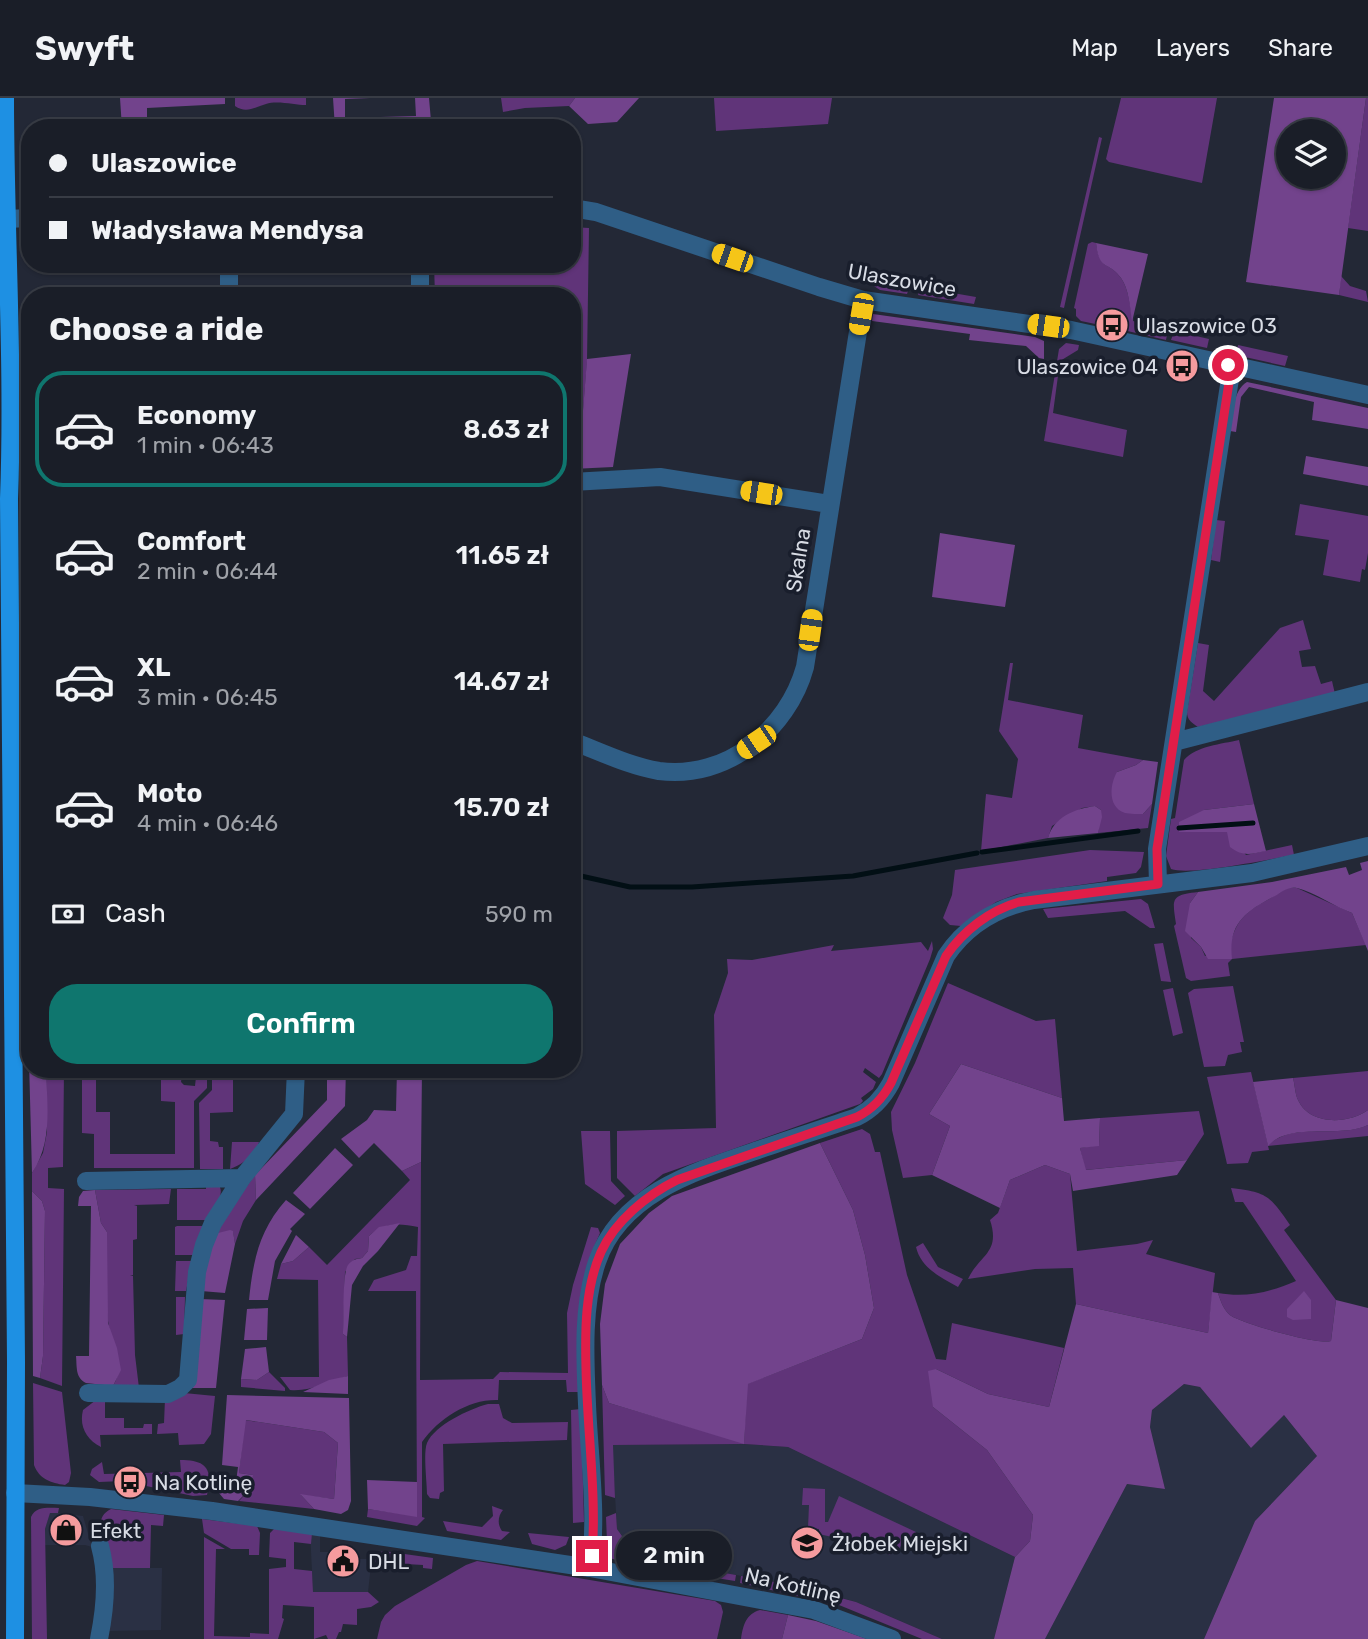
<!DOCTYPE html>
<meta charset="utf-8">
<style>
:root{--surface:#1a1e28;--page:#272b34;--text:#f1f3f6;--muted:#9fa2a8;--line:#383c45;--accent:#0f766e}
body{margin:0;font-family:Rubik,sans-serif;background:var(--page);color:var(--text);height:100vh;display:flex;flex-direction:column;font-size:26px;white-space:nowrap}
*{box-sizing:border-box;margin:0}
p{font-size:23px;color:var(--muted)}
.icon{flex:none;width:38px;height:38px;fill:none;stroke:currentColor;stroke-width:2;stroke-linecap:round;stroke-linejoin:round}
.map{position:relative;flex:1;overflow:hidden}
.details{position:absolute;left:21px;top:189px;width:560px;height:791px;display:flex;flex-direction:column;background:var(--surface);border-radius:28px;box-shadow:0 2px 5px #0004,0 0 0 2px var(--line)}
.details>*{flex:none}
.guide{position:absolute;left:21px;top:21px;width:560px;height:154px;border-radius:28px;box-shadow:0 2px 5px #0004,0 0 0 2px var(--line);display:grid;align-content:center;height:154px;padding:0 28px;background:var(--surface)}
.tools{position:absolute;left:1276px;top:21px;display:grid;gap:14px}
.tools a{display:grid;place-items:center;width:70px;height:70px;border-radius:50%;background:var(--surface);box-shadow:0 2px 5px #0004,0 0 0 2px var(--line);font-size:35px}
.end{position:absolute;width:32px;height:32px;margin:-16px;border:9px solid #e11d48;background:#fff;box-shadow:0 0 0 4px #fff}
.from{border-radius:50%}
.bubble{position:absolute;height:49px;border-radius:24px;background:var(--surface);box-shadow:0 2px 5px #0004,0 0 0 2px var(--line);font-size:23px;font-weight:600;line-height:49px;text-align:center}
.car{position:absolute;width:21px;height:42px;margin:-21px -10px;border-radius:9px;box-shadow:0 0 5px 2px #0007;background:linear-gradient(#f5c518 24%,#345 0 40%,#f5c518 0 76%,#345 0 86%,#f5c518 0)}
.guide b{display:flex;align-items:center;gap:24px;height:66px;font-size:26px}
.guide b+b{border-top:2px solid var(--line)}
.guide i{width:18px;height:18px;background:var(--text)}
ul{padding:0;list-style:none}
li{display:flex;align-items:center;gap:21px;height:116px;margin:0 14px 10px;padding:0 14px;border:4px solid transparent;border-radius:28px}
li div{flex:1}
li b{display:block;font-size:26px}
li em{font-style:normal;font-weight:600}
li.selected{border-color:var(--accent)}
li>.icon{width:63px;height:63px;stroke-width:1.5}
h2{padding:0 28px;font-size:32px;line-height:84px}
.pay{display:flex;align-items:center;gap:18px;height:77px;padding:0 28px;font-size:26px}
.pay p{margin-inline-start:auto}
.button{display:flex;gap:14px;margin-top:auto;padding:14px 28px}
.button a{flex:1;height:80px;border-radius:28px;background:var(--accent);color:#fff;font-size:28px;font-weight:600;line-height:80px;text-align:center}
header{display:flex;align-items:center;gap:42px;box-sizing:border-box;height:98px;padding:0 35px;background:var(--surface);border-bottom:2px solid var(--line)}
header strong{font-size:33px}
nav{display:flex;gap:38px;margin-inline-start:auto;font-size:24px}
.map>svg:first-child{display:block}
.built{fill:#2a3044}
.green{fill:#603479}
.forest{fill:#72438c;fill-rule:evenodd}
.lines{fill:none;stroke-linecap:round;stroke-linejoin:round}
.stream{stroke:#020f15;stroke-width:5}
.minor{stroke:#2f5e86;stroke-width:18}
.tertiary{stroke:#2f5e86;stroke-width:18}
.primary{stroke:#1e90e3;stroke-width:18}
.route{stroke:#e11d48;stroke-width:9}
.labels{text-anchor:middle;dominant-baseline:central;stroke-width:7;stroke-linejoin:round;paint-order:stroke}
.street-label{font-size:21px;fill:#d8dce5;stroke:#191e2c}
.poi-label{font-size:21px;fill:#d8dce5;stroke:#191e2c;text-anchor:start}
</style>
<header>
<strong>Swyft</strong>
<nav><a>Map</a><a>Layers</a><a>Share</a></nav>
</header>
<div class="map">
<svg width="1368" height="1541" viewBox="0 0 1368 1541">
<rect width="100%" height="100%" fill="#232836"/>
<!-- built -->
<path class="built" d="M1184,1286L1200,1289L1251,1350L1284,1317L1317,1358L1255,1423L1204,1541H1045L1127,1386L1165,1391L1150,1329L1152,1312Z
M744,1346L788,1349L1015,1459L994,1541H942L856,1504L832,1497L792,1487L637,1459L617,1431L612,1347Z
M50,1414L83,1418L92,1449L85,1447H45V1431Z
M310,1433L320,1435V1454H351V1459L357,1461H366L372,1458L368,1494H313Z
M108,1470H162L161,1532L108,1533Z"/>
<!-- green -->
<path class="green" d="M235,0H306V7C295,7 277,2 266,6C256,9 246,16 235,8Z
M501,0H575L569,8L525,10L503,14Z
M714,0H832L828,26L716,33Z
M1121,0H1217L1202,85L1109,64L1106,61Z
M1366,0H1368V133L1348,130Z
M345,24H414L415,30H346Z
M1099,39L1102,40L1064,210L1060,209Z
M572,129L589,130L587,263L580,352H572V198H435L434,166H572Z
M1092,144L1096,145C1100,174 1108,162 1121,180C1129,191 1130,210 1133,223L1168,232L1166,242L1119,231L1120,226L1107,223L1105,228L1081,223L1076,218V211L1074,210L1088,146Z
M1341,178L1350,188L1366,193L1368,204L1339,197Z
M874,179L911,184L907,196L880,192L874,188Z
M922,186H924V190L976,199L974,206L918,197Z
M1174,233L1209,241L1207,250L1171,242Z
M1066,245L1079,247L1078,252L1060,263L1053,315L1127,332L1123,359L1044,343L1059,251Z
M1238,247L1288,258L1285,268L1236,257Z
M25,345L30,347V417L25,401Z
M1300,406L1368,418V455L1365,472L1362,471L1360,484L1323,477L1329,442L1295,437Z
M1216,422L1225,423L1220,464L1211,462Z
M1303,522L1311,551L1299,553L1302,569L1315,568L1321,586L1332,583L1335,596L1198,629C1192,625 1187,622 1187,614L1198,545L1209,547L1203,593L1214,603L1280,530Z
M1010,565H1013L1008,602L1083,617L1078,650L1143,662L1136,667L1117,674L1143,716L1152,706L1148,730L1098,735L1101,712L1095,708L1082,710L1052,728L1048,740L981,753L986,696L1012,700L1018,661L999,633Z
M1239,642L1254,706L1204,712L1228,734L1246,757L1292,747L1294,757C1269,761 1192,778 1171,771L1166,758L1171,721L1175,720L1184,662C1196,648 1222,646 1239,642Z
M1090,752L1144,754L1141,769L1136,775L1107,779V783L1017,796L996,804L961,828L950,827L943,820L952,797L955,772Z
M1286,790H1297L1352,815L1366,847L1232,861L1228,865L1230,878L1191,883L1186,880L1174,828L1176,826C1172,800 1171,797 1198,794L1190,805L1191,840L1201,849L1205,858L1230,848C1238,810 1259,810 1286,790Z
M1141,801L1148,806L1155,830H1150L1125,813L1048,820L1043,811Z
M932,843L933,851L930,861L882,976L879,980L865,970L863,974L876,984L873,991L861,1000L863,1003L860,1006L663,1076L635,1098L617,1080V1033L716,1030L714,917L728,875L727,861L752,862L834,847L831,853L921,844L928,853Z
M1163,845L1171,884L1161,883L1154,846Z
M948,885L1036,923L1055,921L1062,1000L961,966L929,1016L950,1028L932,1077L903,1080L892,1032L891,1014L915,965Z
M1233,888L1244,944H1240L1242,954L1228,957L1225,968L1204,969L1188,895L1194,891Z
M1173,890L1183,935L1173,938L1163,892Z
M46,971H64L63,1069L48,1070V1090L64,1091L62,1288L40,1280L43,1258L45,1113L42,1103L32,1093V1075L43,1055L47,1034Z
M82,971H96V1014H110V1056H175V1004L161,1003V971H187L182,977L181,984L184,987L195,988L196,979L185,978L192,971L207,972V990L194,1003V1070H94V1036L82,1035Z
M212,971L233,972V1014L210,1015V1043L218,1044L219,1049H223V1071H200L199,1005L212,992Z
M1368,973V1012C1349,1026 1310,1028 1298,1002C1295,996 1295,987 1293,980Z
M1251,974L1268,1047C1294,1023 1338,1041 1368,1027V1038L1268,1048L1269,1052L1252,1054L1248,1065L1227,1066L1207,979Z
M1199,1013L1204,1036L1187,1062L1085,1072L1080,1050L1099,1047L1100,1020Z
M862,1031L870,1036L875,1054H880L907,1177L936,1261L946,1262L952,1225L1064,1250L1049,1309L988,1296L936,1271L933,1309L987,1352L1033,1417L1030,1443L1015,1459L788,1349L744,1346L613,1347L615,1400L605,1397L602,1287L609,1305L744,1345L747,1286L862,1241L874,1210L865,1157L853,1112L820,1045Z
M581,1033H610L611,1083L625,1098L615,1107L585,1086Z
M232,1044H259C256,1056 242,1067 230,1071Z
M421,1064L420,1282L493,1281L500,1274L568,1275L567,1215L573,1187L591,1129L598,1130L600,1135C575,1189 578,1236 580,1294H567L566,1282H499L498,1302C469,1301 439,1320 422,1344V1419L425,1420L417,1428L367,1419L368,1411L417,1418L416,1193H368L374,1182L406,1172L411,1158H417L418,1129C399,1125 384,1124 369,1138L368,1153L362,1160L355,1161L345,1174L343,1236L347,1239L348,1278C329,1283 310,1294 290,1292L280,1279H319L318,1182L277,1181L281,1166L293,1163L309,1149L327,1167L410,1082L402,1073Z
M1045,1067L1070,1076L1077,1153L1137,1146L1153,1142L1146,1156L1215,1175L1208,1235L1076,1206L1073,1170L1035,1171L968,1181C979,1157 1001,1155 990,1122L998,1115L1010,1082Z
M255,1077L256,1102L243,1123L235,1146L233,1134L214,1136L221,1123Z
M206,1086L220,1089C224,1101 212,1111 206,1122H177V1091H206Z
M1231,1090C1267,1094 1270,1098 1290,1127L1284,1132L1336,1202L1331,1243C1316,1247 1249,1227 1233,1219C1224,1214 1221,1204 1218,1195C1247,1200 1270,1194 1296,1183L1243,1104H1235Z
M171,1091L169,1106L134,1107L137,1108V1141L133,1142V1177H130L133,1178L135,1257L139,1290L113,1288C127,1265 111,1246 108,1223C104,1195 107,1163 107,1134L101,1125L95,1092Z
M177,1128H203L193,1157H175V1129Z
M923,1145L938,1169L963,1181L958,1189C940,1179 921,1170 916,1149Z
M176,1163H192L186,1193H175Z
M176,1199H185L184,1236L176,1237Z
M269,1274L285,1290V1293L241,1289V1281L257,1282Z
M33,1285L62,1294L71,1375L69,1384L65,1387C51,1385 39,1381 34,1367Z
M184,1295L215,1298L211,1336L204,1346L179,1347L178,1335L157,1336L158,1326L164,1325L165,1301Z
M96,1302H105V1320H124V1330H143L144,1326H152V1336L100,1337L101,1349C86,1341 79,1328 83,1312Z
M488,1306H499L503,1320L512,1325L568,1324L567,1342L443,1346L444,1393L440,1395L439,1401L430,1400L427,1396C427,1384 423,1355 427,1345C435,1327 469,1311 488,1306Z
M581,1311L584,1424L573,1425L571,1312Z
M245,1322L324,1334L338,1345L334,1401L301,1397L314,1411L239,1403L252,1389L253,1377L239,1375Z
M180,1362C207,1362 213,1371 207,1397L193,1398L123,1383L99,1384L90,1377L92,1371L102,1364L104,1376L181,1374Z
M803,1390L825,1391V1424H828L839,1398L916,1434L909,1449L902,1445L899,1452L893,1450L890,1457L860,1443L858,1448L845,1442L819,1436V1431L808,1430L809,1407H802Z
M492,1408L503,1412C498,1418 497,1426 502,1433L510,1434L501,1442L447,1433L443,1423L482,1429L493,1418Z
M59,1410L58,1415H50L45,1431L47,1541H32L31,1419C36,1408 48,1410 59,1410Z
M111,1411L164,1417L163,1428L151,1427L150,1470H108C108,1451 89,1421 111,1411Z
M616,1415L617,1431L637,1459L736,1477L735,1483L636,1467L609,1460L606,1456L605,1445L607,1444L606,1419Z
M202,1421L257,1428L260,1435L259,1457H249V1451H231L204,1435Z
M275,1430L312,1435L311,1446L294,1444V1471L312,1473L313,1494H368L379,1504L371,1509L357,1511V1527L343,1526L341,1534H339L336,1541H328L326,1537L314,1541V1509L283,1507L282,1520L284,1521L278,1541H204V1439L225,1451H216L214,1538L250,1539V1535L269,1536V1471L286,1469V1461L269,1459L270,1435Z
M528,1435L569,1439L566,1447L555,1452L532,1446Z
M383,1453L433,1460L432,1471L423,1470V1467L371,1464L372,1458Z
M477,1463L715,1503L721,1507L723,1514L717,1541H377L381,1524L385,1517L395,1508L466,1467Z
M741,1478L792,1487L856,1504L942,1541H922L839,1507L740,1485Z
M760,1512L788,1517L782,1541H741C743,1527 746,1516 760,1512Z"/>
<!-- forest -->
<path class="forest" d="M120,0H225V6L147,10V30H122Z
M333,0H370L345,1V20L416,18L415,0H429L431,23L346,24V30H335Z
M575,0H639L617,24L588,26L569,8Z
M1274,0H1366L1339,197L1246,184ZM1334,33V79H1288V33Z
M1096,145L1148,156L1132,224C1130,210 1129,191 1121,180C1108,162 1099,174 1096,145Z
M873,216L1035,239L1044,243V261L1039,260L1026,248L969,242L970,236L872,223Z
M631,256L613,369L572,371V352L580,351L587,261Z
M1247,284L1368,310V331L1312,322L1314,304L1249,289L1241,299L1236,334L1230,333C1233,318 1232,293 1247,284Z
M1306,358L1368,369V388L1303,376Z
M940,435L1015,447L1005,509L932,499Z
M1143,662L1158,664L1152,706L1143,716C1138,716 1130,716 1125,715C1107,709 1110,686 1117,674L1136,667Z
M26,677H30V959H29Z
M1254,706L1266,753C1251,756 1243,759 1230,749L1227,734H1179V724L1204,712Z
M1095,708L1101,712L1102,719L1098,735L1048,740C1054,719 1074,711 1095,708Z
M1368,763V853L1352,815C1335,809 1314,794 1297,790C1287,788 1281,795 1273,799C1245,814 1228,826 1232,861H1208L1201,849L1185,833L1190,805L1198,794L1272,784L1346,769L1349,777L1362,772L1360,765Z
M29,963L30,971H46C47,1007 53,1044 32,1075Z
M961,966L1062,1000L1064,1023L1100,1020L1099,1048L1080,1050L1086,1072L1187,1062L1177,1077L1073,1093L1070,1076L1045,1067L1010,1082L1000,1110L932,1077L950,1028L929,1016Z
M319,971H346L345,1008L256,1102L255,1077L327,1002V977H319Z
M397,971H422L421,1064L402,1073L374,1045L359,1060L341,1041L367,1022L374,1012L396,1013Z
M1293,980C1295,987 1295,996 1298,1002C1310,1028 1349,1026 1368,1012V1027C1340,1041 1290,1023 1268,1048L1253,984Z
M820,1045L853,1112L865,1157L874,1210L862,1241L748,1286L744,1346L609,1305L602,1287L600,1226L605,1186L620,1146L649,1115L672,1098Z
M335,1050L353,1067L310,1111L293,1095Z
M95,1092L101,1125L107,1134L108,1225L117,1250L121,1272L113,1288L86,1285C75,1280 77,1268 76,1258H89L91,1108H78L79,1099L83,1093Z
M32,1093L42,1103L45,1113L43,1258L40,1280L33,1278Z
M286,1102L305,1116L290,1131L292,1133L275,1163L268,1202H249C253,1163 259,1132 286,1102Z
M400,1125L378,1153L363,1168L352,1187L347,1239L343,1236C344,1222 342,1176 348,1167C352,1162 356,1161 362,1160L368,1153L369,1138L379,1129Z
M230,1132L233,1133L235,1146L225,1195L201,1193L214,1136Z
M296,1137L309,1149L293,1163L281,1166Z
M1304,1193L1311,1202V1221L1293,1222L1287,1219V1211Z
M1212,1194L1218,1195C1221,1204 1224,1214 1233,1219C1249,1227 1316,1247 1331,1243L1336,1202L1368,1210V1541H1204L1255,1423L1317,1358L1284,1317L1251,1350L1200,1289L1184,1286L1152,1312L1150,1329L1165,1391L1127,1386L1045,1541H994L1015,1459L1030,1443L1033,1417L987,1352L933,1309L928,1273L936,1271L988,1296L1049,1309L1076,1206L1208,1235Z
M200,1201L225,1202L216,1290H189Z
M268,1210L267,1242H244L247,1211Z
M266,1249L269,1274L257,1282L241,1281L245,1251Z
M348,1278V1296L303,1294L329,1282Z
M227,1297L349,1300L351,1403L348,1412L341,1416L314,1411L300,1396L334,1401L338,1345L324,1334L246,1322L239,1375L253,1377L252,1389L238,1403L224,1401L219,1395L220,1390L235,1391L238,1369L222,1367Z
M367,1382L417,1384V1419L368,1411Z
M788,1517L816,1523L867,1541H782Z"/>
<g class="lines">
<!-- stream -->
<path class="stream" d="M1179,730L1253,725
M982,754L1138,733
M572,776L630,789H692L853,778L977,755"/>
<!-- minor -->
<path class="minor" d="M572,110L596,114L819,189L863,202L1071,232L1368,297
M6,121L30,120
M229,166V198
M420,166V198
M572,384L660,379L829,406
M572,643C601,654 629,668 659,673C727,682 788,631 805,569L863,202
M1174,644L1368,594
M1158,786L1157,751L1232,268
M86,1083L242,1080
M88,1295L168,1296L180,1290L188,1282L197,1174L204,1147L213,1125L242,1080L294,1016L296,971
M590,1470C598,1420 589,1357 587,1306C585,1260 582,1208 597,1164C621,1094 699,1072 761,1051C793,1040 825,1030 857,1019C873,1011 883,1000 891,985L946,858C967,827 998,809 1034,802L1252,775L1368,748
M99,1541C105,1512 108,1477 100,1448"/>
<!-- tertiary -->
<path class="tertiary" d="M15,1395L90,1399L212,1413L590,1470L814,1512L892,1541"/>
<!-- primary -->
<path class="primary" d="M5,0C5,134 14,267 9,401L16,1264L15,1541"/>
</g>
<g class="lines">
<!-- route -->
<path class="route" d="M592,1458C597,1399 587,1331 586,1270C585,1232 585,1190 601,1154C615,1123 647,1097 677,1082L857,1019C873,1011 883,1000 891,985L946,858C963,833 990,812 1019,804L1158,786L1157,751L1230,278L1232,268L1228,267"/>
</g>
<!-- icons -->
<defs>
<symbol id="bus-disc" viewBox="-11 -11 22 22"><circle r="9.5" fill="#f59b9e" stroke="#191e2c"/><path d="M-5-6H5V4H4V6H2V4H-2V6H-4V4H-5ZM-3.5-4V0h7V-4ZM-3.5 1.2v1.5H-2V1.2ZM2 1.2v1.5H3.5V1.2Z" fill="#111"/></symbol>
<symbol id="shop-disc" viewBox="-11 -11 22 22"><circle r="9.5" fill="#f59b9e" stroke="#191e2c"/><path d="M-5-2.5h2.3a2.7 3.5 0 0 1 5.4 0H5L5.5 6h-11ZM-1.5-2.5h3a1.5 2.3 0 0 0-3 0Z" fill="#111"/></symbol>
<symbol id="school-disc" viewBox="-11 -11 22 22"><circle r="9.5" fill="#f59b9e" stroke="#191e2c"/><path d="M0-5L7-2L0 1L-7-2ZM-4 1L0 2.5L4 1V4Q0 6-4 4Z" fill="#111"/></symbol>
<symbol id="civic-disc" viewBox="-11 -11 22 22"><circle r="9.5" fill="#f59b9e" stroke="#191e2c"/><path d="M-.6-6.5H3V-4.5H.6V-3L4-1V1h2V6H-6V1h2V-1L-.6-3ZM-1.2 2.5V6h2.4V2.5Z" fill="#111"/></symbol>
</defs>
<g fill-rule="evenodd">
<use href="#bus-disc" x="1093" y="208" width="38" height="38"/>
<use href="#bus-disc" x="1163" y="249" width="38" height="38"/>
<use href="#bus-disc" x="111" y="1365" width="38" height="38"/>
<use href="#shop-disc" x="47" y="1413" width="38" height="38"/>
<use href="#school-disc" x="788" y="1426" width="38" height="38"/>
<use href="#civic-disc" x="324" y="1444" width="38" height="38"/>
</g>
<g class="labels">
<!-- street labels -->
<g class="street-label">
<text transform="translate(902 182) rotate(10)">Ulaszowice</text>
<text transform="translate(798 462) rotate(-81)">Skalna</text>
<text transform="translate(793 1487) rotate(13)">Na Kotlinę</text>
</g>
<!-- poi labels -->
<g class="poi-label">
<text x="1136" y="227">Ulaszowice 03</text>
<text x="1158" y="268" text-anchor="end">Ulaszowice 04</text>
<text x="154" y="1384">Na Kotlinę</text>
<text x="90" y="1432">Efekt</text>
<text x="832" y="1445">Żłobek Miejski</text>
<text x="368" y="1463">DHL</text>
</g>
</g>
</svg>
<div class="tools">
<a><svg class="icon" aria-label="layers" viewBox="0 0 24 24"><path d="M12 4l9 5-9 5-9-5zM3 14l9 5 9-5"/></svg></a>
</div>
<i class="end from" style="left:1228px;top:267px"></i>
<i class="end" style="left:592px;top:1458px"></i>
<div class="bubble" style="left:616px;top:1433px;width:116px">2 min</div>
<i class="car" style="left:732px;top:160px;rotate:289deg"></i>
<i class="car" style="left:861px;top:216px;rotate:190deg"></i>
<i class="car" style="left:1048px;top:228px;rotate:278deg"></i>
<i class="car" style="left:761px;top:395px;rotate:279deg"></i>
<i class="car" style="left:810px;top:532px;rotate:8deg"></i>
<i class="car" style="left:756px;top:644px;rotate:236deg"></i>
<div class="guide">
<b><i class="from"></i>Ulaszowice</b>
<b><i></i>Władysława Mendysa</b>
</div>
<section class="details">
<h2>Choose a ride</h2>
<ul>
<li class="selected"><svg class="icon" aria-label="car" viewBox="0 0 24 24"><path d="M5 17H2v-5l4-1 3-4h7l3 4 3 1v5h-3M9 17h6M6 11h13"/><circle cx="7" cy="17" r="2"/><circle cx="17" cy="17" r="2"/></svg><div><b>Economy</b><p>1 min · 06:43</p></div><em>8.63 zł</em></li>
<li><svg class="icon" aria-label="car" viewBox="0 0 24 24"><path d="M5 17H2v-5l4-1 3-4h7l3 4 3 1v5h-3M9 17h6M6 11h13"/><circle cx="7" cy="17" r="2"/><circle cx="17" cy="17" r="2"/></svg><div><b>Comfort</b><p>2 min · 06:44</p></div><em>11.65 zł</em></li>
<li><svg class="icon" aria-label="car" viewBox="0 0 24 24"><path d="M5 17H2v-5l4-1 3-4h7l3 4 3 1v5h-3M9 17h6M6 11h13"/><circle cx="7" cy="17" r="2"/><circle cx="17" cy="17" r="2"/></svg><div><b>XL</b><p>3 min · 06:45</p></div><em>14.67 zł</em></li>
<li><svg class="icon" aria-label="car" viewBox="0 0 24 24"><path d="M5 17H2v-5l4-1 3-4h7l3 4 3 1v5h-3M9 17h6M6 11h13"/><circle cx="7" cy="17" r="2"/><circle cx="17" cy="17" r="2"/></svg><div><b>Moto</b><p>4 min · 06:46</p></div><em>15.70 zł</em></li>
</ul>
<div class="pay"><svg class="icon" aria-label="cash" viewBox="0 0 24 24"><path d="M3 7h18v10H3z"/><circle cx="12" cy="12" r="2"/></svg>Cash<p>590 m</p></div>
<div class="button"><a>Confirm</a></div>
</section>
</div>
